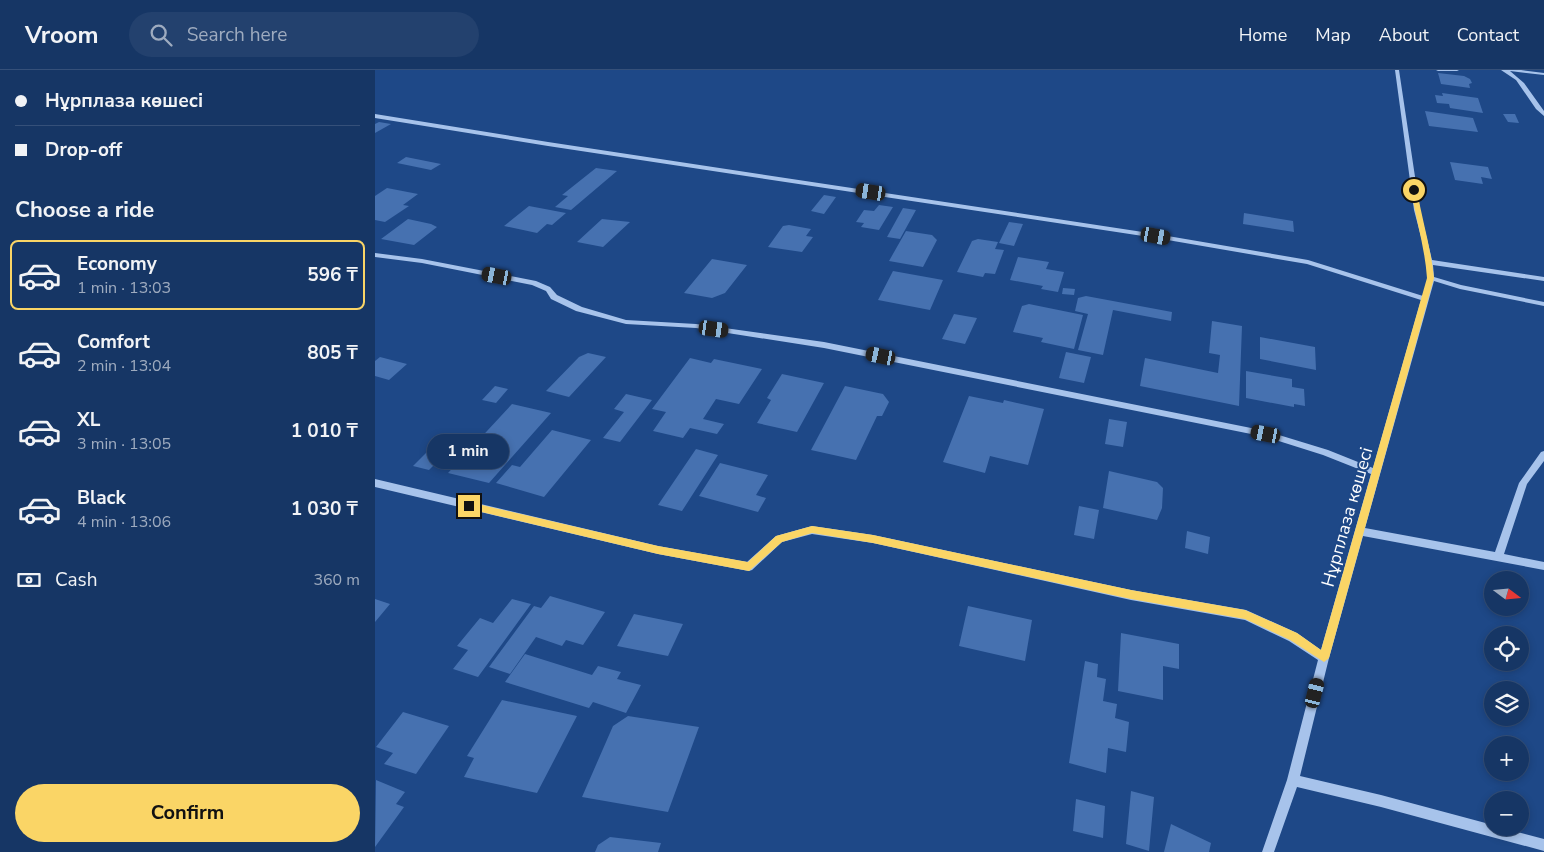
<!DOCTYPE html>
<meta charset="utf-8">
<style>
:root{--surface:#163665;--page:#23416e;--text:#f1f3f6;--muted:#9eabbf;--line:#355079;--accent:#fad566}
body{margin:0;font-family:"Nunito Sans",sans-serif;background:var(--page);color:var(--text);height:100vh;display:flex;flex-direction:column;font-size:19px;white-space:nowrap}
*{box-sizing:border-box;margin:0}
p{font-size:16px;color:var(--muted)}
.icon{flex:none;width:28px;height:28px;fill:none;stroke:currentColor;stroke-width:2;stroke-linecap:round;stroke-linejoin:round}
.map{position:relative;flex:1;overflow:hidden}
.drawer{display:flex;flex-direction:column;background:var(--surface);width:375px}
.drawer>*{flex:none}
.hud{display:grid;align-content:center;height:110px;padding:0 15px;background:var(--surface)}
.needle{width:32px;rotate:106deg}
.tools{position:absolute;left:1109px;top:501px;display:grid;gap:10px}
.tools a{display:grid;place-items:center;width:45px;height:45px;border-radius:50%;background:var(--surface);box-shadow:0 2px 8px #0003,0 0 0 1px var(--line);font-size:25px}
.end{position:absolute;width:22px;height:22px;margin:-11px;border:6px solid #fad566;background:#111;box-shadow:0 0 0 2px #111}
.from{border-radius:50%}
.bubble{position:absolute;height:35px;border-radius:18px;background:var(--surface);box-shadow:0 2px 8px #0003,0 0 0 1px var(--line);font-size:16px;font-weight:700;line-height:35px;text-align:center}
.car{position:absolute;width:15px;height:30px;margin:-15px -8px;border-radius:6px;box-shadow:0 0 4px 1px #0007;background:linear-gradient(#222 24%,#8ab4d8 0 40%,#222 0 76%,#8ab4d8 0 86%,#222 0)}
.hud b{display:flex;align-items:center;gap:18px;height:48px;font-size:19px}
.hud b+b{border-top:1px solid var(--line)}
.hud i{width:12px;height:12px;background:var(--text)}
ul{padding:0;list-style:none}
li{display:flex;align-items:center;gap:15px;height:70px;margin:0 10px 8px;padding:0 5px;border:2px solid transparent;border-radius:8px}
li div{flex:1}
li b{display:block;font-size:19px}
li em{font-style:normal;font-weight:700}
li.selected{border-color:var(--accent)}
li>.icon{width:45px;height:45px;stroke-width:1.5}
h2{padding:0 15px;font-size:22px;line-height:60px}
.pay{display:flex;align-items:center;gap:12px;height:55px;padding:0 15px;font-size:19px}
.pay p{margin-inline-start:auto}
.button{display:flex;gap:10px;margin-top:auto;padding:10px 15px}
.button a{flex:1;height:58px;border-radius:30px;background:var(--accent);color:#111;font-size:20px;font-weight:700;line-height:58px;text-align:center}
header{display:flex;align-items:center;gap:30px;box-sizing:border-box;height:70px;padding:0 25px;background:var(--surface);border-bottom:1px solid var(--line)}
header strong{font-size:24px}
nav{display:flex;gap:28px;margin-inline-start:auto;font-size:18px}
.search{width:350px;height:45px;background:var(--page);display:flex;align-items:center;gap:12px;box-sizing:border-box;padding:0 18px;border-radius:28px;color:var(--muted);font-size:19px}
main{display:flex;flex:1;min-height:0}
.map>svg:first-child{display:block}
.building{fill:#4671b0}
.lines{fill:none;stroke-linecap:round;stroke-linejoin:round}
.minor{fill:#a7c3eb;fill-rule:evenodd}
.route{fill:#fad566}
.labels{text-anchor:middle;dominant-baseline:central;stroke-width:4;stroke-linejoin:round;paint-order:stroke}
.street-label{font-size:18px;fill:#fff;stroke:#1e4887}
</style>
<header>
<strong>Vroom</strong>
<div class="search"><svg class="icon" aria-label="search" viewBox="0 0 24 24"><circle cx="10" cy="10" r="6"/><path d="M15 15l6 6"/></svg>Search here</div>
<nav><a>Home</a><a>Map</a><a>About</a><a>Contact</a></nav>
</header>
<main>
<section class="drawer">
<div class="hud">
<b><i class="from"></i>Нұрплаза көшесі</b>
<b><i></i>Drop-off</b>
</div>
<h2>Choose a ride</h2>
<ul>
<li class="selected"><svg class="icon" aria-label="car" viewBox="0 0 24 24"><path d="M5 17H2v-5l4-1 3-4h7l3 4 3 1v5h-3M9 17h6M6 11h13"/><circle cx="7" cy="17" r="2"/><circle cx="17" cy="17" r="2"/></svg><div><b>Economy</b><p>1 min · 13:03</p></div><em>596 ₸</em></li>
<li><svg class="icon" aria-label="car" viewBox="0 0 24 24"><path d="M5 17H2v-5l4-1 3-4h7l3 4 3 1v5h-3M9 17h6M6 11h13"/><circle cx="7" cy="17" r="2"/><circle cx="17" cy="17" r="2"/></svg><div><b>Comfort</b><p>2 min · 13:04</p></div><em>805 ₸</em></li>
<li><svg class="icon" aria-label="car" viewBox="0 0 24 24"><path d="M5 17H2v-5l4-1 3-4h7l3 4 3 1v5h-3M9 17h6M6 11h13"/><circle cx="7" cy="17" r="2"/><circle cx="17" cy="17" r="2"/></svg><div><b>XL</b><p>3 min · 13:05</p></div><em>1 010 ₸</em></li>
<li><svg class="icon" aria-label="car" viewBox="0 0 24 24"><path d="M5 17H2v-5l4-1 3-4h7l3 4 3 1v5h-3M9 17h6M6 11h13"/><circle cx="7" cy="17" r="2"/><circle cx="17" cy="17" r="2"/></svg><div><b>Black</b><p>4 min · 13:06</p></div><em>1 030 ₸</em></li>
</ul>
<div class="pay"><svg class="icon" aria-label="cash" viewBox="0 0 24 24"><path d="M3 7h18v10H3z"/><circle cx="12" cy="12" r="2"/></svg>Cash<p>360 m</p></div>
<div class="button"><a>Confirm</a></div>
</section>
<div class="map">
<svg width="1169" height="782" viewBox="0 0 1169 782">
<rect width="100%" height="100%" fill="#1e4887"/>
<!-- building -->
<path class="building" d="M1063,3L1089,6L1095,9L1097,13L1094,14L1095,18L1066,14Z
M1067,23L1103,28L1108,43L1075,38L1074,34L1062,33L1060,25L1068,26Z
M1050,41L1098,48L1103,62L1054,56Z
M1128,44H1140L1144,53L1133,52Z
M4,52L16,54L0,63V54Z
M31,87L66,94L56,100L22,93Z
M1075,92L1113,97L1117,109L1106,107L1108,114L1080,110Z
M221,98L242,101L196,140L180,137L193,126L187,125Z
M12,118L43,124L28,135L34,136L10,152L0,150V126Z
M449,125L461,127L449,144L436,141Z
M504,135L518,137L504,160L486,157L489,153L481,152L489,140L499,141Z
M154,136L191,143L177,155L172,154L162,163L129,156Z
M528,138L541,140L525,169L512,167Z
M869,143L918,151L919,162L868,154Z
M33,149L56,154L62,157L39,175L6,169Z
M227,149L255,152L228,177L202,172Z
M634,152L648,154L639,176L624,173Z
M414,155L436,159L431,166L438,167L427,182L393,177L408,156Z
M531,161L557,165L562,170L548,197L514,191Z
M603,169L623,172L620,179L629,180L620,204L610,203L608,207L582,202L597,171Z
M643,187L674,192L671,199L689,202L683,222L666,219L668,216L635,210Z
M337,189L372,195L350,223L337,228L309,223Z
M518,201L568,210L555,240L503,230Z
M688,218L700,219L699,225L687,224Z
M711,226L797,242L796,251L738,240L728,285L703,280L713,244L700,241L703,228Z
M654,234L708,245L699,279L666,272L668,268L638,262L647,236Z
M579,244L602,248L590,274L567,269Z
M837,251L867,256L864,336L765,316L770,288L843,303L845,285L834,283Z
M885,267L940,277L941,300L885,289Z
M691,282L716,287L709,313L684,308Z
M213,283L231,287L194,327L171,321L204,287Z
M5,287L32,294L14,310L0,306V291Z
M315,288L336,293L339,289L387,299L364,334L341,329L328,349L349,354L342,364L315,358L308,368L278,361L291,342L277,339Z
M871,301L917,309V317L929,319L930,336L919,334V337L871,328Z
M407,304L449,313L422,362L382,353L396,330L392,328Z
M120,316L133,319L121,333L107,330Z
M470,316L508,324L514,332L507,346H502L481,390L436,380Z
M251,324L277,330L245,372L228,368L249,342L239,339Z
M594,326L628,333L629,330L669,339L653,395L615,386L610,403L568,392Z
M137,334L176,343L114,413L73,403Z
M734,349L752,352L748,377L730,374Z
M177,360L216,370L169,427L121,413L137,395L145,397Z
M321,379L343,385L307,441L283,435Z
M54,380L70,384L54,400L38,396Z
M345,393L393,405L381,425L391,428L383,442L324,426Z
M734,401L782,412L788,418L787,438L782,450L728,438Z
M704,436L724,440L719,469L699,465Z
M812,461L835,467L833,484L810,478Z
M175,526L230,542L208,575L191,570L187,576L161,567L135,604L114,597L159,536L166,538Z
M0,529L15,534L0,552Z
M137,529L156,534L103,607L78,599L93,580L82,576L105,548L118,553Z
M593,536L657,550L650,591L584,576Z
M259,544L308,554L293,586L242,576Z
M746,563L804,574V599L788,596V630L743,621Z
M150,584L217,605L223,596L246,602L242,609L266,615L251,643L218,632L214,638L130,612Z
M710,591L723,594L722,607L731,609L728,631L742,634L740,648L754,652L751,682L733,678L731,703L694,693Z
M127,630L202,646L162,723L89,707L99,688L92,686Z
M28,642L74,656L41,704L9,694L18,683L1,677Z
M253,646L324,657L293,742L207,727L238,656Z
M1,710L30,722L21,734L29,737L0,777Z
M756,721L779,727L774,781L751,774Z
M701,729L730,736L728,768L698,761Z
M796,754L836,773L834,782H789Z
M235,767L286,773L283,782H220L223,775Z"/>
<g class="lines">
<!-- minor -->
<path class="minor" d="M1020,0H1024L1045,140L1057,190L1169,207V211L1058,195L1059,207L1086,215L1169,232V236L1085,219L1059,211L990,458L1120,482L1144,413L1166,382L1169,381V391L1152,414L1129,484L1169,492V500L988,466L954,588L925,706L1006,725L1118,755V758H1127L1169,769V781L1006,737L922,717L899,782H887L912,710L943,590L914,571L870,550L756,530L498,473L437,464L407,472L377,500L374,501L283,484L0,417V409L283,476L372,492L401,466L437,456L498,465L756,520L871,540L922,563L946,580L996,404L948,385L891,367L449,278L321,258L251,254L201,241L176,229L171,221L157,215L47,193L0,187V183L47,189L161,211L175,217L182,225L207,237L251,250L321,254L449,272L891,361L953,380L998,398L1046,230L932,194L781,168L173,76L0,48V44L173,72L781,164L933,190L1048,226L1053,208L1050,182L1039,140Z
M1061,0H1084L1082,1H1063Z
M1126,0H1146L1169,3V5L1135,1L1149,13L1169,41V46L1161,39L1141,10Z"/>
</g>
<!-- route -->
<path class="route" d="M1039,119L1042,120C1047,150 1056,178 1059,208L954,588L949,592L915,570L870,549L756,529L498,473L437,463L407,472L374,501L283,484L94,439L90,436L94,432L283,476L373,492L401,466L437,456L498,465L756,520L870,540L922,563L946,580L1052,208C1050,178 1041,150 1036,120Z"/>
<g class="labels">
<!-- street labels -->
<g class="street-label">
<text transform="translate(972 447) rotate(-74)">Нұрплаза көшесі</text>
</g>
</g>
</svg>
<div class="tools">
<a><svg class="needle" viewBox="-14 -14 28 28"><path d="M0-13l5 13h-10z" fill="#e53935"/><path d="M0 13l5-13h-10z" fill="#9eabbf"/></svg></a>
<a><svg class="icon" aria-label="locate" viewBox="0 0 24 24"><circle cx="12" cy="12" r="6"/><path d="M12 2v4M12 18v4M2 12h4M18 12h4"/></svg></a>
<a><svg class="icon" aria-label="layers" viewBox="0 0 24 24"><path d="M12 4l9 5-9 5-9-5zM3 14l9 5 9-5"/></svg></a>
<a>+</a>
<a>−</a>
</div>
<i class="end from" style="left:1039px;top:120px"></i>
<i class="end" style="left:94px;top:436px"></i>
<div class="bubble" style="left:52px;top:364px;width:82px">1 min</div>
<i class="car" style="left:496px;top:122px;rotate:279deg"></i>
<i class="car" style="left:781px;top:166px;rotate:100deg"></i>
<i class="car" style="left:122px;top:206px;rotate:281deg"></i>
<i class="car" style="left:339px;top:259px;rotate:98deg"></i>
<i class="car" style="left:506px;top:286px;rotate:282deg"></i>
<i class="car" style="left:891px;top:364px;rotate:281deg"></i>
<i class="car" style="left:940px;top:623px;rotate:14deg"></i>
</div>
</main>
